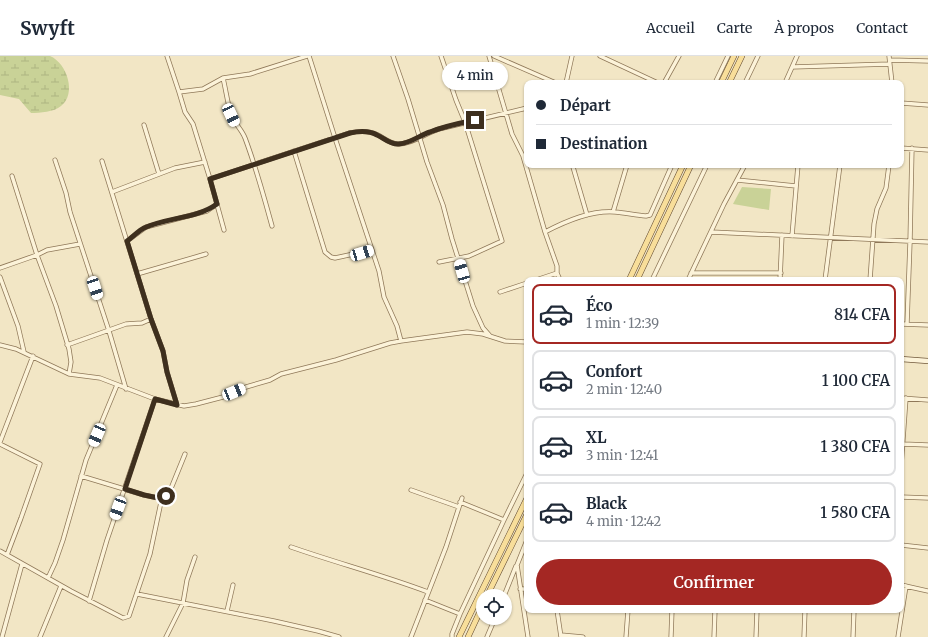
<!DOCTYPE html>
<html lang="fr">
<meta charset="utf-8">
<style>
:root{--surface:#fff;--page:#f2f2f3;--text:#1f2937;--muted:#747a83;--line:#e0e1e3;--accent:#a42723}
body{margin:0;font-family:Merriweather,serif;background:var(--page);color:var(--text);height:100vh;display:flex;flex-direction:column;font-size:15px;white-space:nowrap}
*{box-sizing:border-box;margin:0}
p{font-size:13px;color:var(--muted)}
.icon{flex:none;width:22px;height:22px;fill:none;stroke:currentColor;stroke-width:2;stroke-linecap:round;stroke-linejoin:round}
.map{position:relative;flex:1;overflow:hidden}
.details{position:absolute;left:524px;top:221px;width:380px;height:336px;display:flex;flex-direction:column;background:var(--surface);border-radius:8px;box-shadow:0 1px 3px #0004}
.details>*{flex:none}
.guide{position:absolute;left:524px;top:24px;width:380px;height:88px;border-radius:8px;box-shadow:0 1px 3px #0004;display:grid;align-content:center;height:88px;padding:0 12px;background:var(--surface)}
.controls{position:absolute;left:476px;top:533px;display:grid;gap:8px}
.controls a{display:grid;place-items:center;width:36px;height:36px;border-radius:50%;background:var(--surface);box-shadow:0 1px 3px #0004;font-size:20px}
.end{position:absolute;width:18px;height:18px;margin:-9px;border:5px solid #3e2f1e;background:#fff;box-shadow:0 0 0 2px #fff}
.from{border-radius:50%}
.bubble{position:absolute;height:28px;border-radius:14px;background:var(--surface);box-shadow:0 1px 3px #0004;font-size:13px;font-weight:600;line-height:28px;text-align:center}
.car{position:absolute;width:12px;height:24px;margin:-12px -6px;border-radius:5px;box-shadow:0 0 3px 1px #0007;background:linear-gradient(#fff 24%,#345 0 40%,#fff 0 76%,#345 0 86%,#fff 0)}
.guide b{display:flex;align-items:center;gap:14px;height:38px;font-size:15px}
.guide b+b{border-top:1px solid var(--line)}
.guide i{width:10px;height:10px;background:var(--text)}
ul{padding:7px 0 0;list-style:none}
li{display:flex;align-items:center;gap:12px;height:60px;margin:0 8px 6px;padding:0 4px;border:2px solid var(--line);border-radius:8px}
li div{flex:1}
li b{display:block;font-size:15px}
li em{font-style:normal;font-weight:600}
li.selected{border-color:var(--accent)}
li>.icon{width:36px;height:36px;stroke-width:1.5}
.cta{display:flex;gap:8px;margin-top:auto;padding:8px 12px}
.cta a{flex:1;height:46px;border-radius:24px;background:var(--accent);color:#fff;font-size:16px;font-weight:600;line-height:46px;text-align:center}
header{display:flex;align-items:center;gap:24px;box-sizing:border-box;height:56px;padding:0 20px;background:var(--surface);border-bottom:1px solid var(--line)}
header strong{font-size:19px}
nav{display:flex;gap:22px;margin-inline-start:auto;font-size:14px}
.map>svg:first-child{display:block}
.green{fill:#c9d297}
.wetland{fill:url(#wetland-marsh)}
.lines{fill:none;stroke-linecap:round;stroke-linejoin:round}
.street-casing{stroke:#8f7859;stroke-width:5}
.secondary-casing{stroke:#71593c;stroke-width:6}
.primary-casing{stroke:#5d452d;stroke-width:6}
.street{stroke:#fcf3d9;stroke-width:3.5}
.secondary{stroke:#fcf3d9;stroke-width:4.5}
.primary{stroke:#f8de9a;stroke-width:5}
.route{stroke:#3e2f1e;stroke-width:5}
</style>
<header>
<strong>Swyft</strong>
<nav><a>Accueil</a><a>Carte</a><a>À propos</a><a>Contact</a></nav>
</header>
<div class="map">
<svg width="928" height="581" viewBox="0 0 928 581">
<defs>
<pattern id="wetland-marsh" width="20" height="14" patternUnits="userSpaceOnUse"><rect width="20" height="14" fill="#c9d297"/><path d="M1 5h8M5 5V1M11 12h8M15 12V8" fill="none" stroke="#aeb582"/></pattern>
</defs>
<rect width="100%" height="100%" fill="#f2e6c5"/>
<!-- green -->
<path class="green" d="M742,131L771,133L769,154L733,148Z"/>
<!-- wetland -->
<path class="wetland" d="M0,0C9,0 44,0 50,0C67,7 77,38 61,50C54,56 40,57 31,57L19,43L0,39Z"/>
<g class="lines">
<defs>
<path id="street" d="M167,0L179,36
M309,0L335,82L379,215L384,241L397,270L401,285
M393,0L408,43L427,106L443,149L452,183L473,250L483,272L490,280
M489,0L512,78L523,100L545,176L557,210V217L560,224
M494,0L556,27
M600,0L658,27
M889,0L892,27
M890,4L928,5
M792,11L890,8
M223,22C226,34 228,51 232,61C236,69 242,74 245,82C256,111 264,141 272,170
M566,27L572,0
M664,27L679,0
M715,27L728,0
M745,27L758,0
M785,27L797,0
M901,47L928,49
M144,69L159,118
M901,92L928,94
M294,95L325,196L331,201L335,202L372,194
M55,104L66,137L70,156L109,275L126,333
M102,105L151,263L163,295L167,316L177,349
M574,109L573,111L587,159
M12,120L37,199L56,250L69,293L71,306L69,318
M210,123L349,77C359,75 369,74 378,79C384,82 390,88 398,88C412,88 426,77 439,73L527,52
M737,124L796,130
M112,136L175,112L205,106
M613,156L627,109
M224,174L210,123L193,68L185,56L179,36L203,33L223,22L250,18L307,0
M545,176C566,165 591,154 615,156C625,157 636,159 646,160L650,159L672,109
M711,176L928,186
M792,180L798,109
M127,185L146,171L207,155L217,148
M439,206L469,200L502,185L465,66L456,44L441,0
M0,212L37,199L47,194L80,188
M691,217H781
M137,218L206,198
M0,221L18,270L24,296
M536,224L557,217
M652,224L707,109
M688,224L724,148L745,109
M780,224L782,179
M825,224L840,109
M870,224L874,168L877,153L886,132L889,109
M500,236L527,227
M901,268L928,269
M907,268L910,186L912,92
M0,289L16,293L69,318L100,322L155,343L184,350L196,348L223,341L246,331L270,324L281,318L336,304L390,287L401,285L467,276L483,278L505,285L527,286
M67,289L126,268L142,267L151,263
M901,342L928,344
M0,386L33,300
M0,388L40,408L21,462L7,499
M903,388L928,389
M901,411L906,342
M81,420L144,439L163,443
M411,434L459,451
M901,441L928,442
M460,446L504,464L460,558
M504,464L527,417
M527,484L517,509L528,581
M901,489L928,492
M291,491C337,507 383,519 428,536
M0,495L71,535L123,562L129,560L150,498L161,446L172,430L185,398
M48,522L55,507L63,484L86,404L117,329
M901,529L928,535
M520,533H527
M137,538L274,565L318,575L339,581
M504,540L516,510
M425,544L460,558L452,578V581
M89,545L107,484L155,343
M557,554L561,581
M227,555L233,529
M561,579L583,581
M2,581L22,508
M40,581L61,530
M166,581L183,547L187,524L195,501
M411,581L446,491L462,442
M487,581L495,562
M626,581L628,554
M671,581L672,554
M714,581L715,554
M756,581L757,554
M804,581L805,554
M853,581L854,554
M898,581L906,530"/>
<path id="secondary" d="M901,303L928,305"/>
<path id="primary" d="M721,27L734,0
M729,27L742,0
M629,224L683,109
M637,224L691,109
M487,540L527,458
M459,581L527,442
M468,581L483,549"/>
</defs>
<!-- street casing -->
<use href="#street" class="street-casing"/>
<!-- secondary casing -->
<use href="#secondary" class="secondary-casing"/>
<!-- primary casing -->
<use href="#primary" class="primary-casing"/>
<!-- street -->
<use href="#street" class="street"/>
<!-- secondary -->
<use href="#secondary" class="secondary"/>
<!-- primary -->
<use href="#primary" class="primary"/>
</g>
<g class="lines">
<!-- route -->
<path class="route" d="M166,440L163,443L144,439L125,433L155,343L177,349L167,316L163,295L151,263L127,185C133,181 138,175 144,172C168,161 196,163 217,148L210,123L350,77C359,75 368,74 377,79C384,82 390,89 399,88C411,87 420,79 430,76C445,70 460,67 475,64"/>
</g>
</svg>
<div class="controls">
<a><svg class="icon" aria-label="locate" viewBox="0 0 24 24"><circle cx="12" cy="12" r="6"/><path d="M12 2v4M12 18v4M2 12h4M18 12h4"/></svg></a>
</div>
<i class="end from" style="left:166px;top:440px"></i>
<i class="end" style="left:475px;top:64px"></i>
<div class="bubble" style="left:442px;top:6px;width:66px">4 min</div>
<i class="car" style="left:231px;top:59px;rotate:155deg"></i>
<i class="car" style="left:362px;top:197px;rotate:73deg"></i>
<i class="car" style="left:462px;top:215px;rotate:344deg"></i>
<i class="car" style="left:95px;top:232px;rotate:162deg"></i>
<i class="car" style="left:234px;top:336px;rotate:68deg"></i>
<i class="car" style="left:97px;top:379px;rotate:203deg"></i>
<i class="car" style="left:118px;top:452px;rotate:200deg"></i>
<div class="guide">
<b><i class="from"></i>Départ</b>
<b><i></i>Destination</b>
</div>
<section class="details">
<ul>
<li class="selected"><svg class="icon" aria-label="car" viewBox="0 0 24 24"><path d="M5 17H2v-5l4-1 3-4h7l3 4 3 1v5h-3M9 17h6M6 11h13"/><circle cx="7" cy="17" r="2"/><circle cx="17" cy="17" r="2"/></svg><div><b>Éco</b><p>1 min · 12:39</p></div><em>814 CFA</em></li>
<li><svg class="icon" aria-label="car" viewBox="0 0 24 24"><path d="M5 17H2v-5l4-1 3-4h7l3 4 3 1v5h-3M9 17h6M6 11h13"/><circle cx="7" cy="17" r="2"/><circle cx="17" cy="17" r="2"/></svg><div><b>Confort</b><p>2 min · 12:40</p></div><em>1 100 CFA</em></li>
<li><svg class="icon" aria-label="car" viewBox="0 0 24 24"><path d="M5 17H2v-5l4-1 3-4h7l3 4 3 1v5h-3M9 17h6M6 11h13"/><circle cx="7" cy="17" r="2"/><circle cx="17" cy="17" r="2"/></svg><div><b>XL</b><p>3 min · 12:41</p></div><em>1 380 CFA</em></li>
<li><svg class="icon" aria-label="car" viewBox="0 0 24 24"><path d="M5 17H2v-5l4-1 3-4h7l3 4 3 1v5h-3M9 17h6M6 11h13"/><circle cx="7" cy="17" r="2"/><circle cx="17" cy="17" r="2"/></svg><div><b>Black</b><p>4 min · 12:42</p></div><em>1 580 CFA</em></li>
</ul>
<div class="cta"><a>Confirmer</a></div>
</section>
</div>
